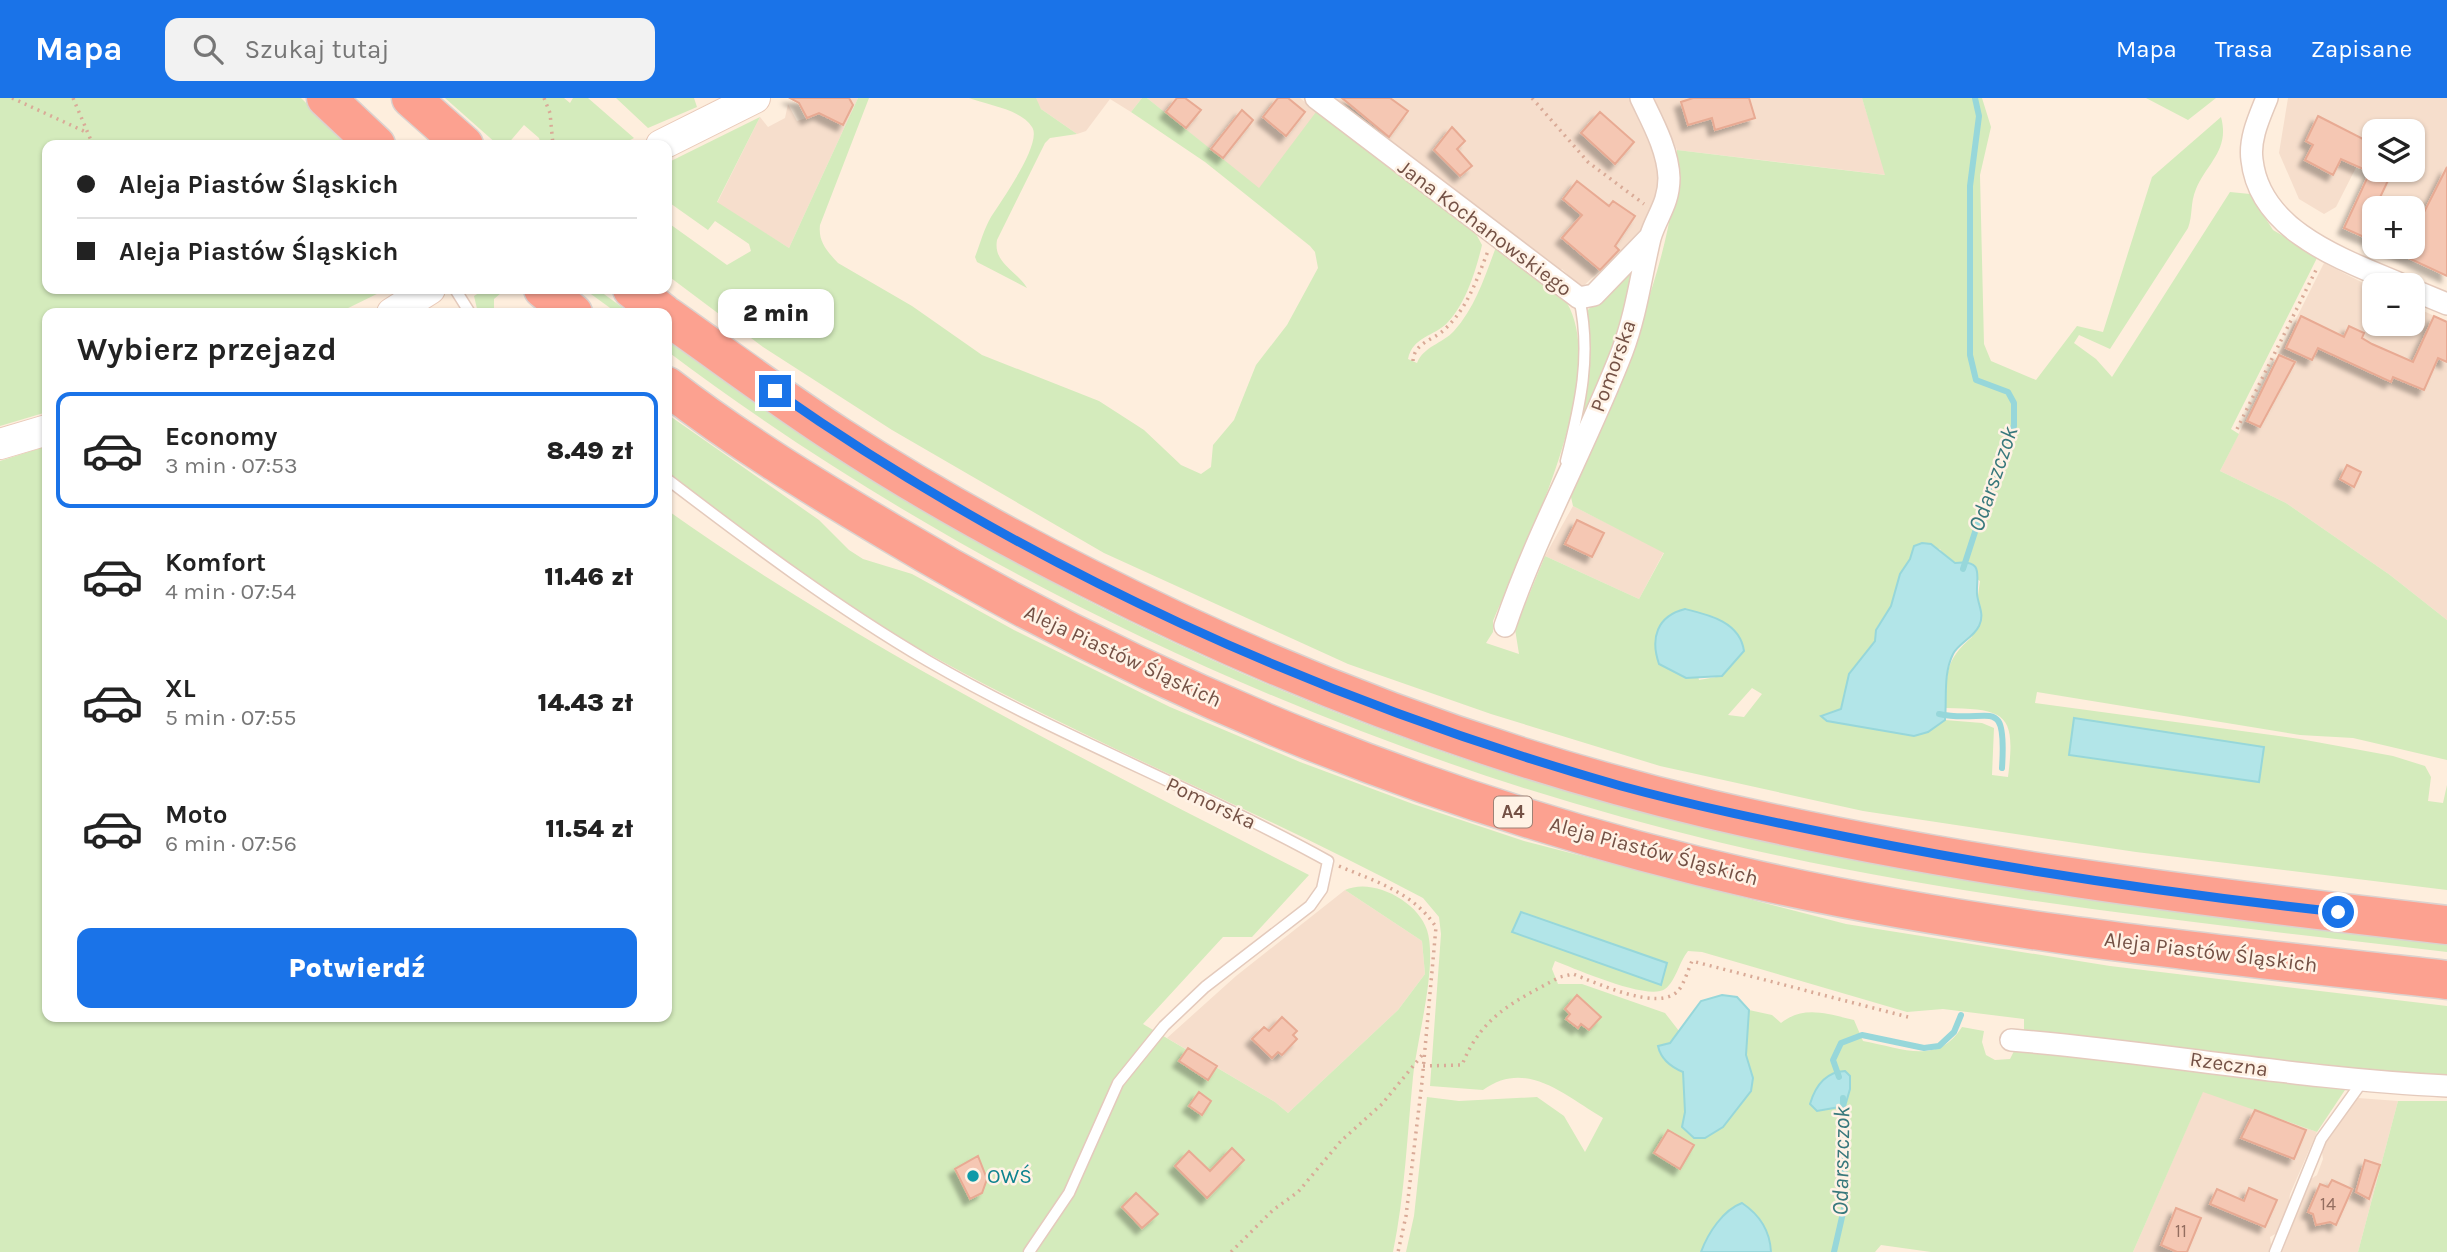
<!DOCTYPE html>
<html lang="pl">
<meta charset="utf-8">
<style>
:root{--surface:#fff;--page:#f2f2f2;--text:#222;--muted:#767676;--line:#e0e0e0;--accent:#1a73e8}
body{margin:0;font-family:Karla,sans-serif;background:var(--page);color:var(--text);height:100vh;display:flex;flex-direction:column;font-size:26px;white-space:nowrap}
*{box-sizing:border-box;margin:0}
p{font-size:23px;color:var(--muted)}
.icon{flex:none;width:38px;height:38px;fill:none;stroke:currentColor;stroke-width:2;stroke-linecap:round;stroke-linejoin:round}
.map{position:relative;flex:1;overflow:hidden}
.drawer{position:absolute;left:42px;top:210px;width:630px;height:714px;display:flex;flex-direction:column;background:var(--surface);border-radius:14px;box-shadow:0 2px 5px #0004}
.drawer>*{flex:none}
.banner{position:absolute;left:42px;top:42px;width:630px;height:154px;border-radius:14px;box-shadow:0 2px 5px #0004;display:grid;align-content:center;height:154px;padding:0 35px;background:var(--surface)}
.fabs{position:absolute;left:2362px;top:21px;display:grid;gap:14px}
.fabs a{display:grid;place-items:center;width:63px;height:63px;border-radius:14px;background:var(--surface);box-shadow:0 2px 5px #0004;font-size:35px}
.end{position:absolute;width:32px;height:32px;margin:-16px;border:9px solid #1a73e8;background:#fff;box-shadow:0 0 0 4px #fff}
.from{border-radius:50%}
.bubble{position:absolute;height:49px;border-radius:14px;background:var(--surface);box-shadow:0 2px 5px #0004;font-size:23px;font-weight:800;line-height:49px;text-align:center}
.banner b{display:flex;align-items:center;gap:24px;height:66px;font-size:26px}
.banner b+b{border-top:2px solid var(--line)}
.banner i{width:18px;height:18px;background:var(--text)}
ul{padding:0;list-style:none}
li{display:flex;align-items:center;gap:21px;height:116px;margin:0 14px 10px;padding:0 21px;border:4px solid transparent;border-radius:14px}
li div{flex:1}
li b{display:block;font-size:26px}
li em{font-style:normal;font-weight:800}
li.selected{border-color:var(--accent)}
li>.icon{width:63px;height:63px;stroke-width:1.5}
h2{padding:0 35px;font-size:32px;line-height:84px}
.cta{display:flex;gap:14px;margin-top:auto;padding:14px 35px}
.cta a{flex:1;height:80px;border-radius:14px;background:var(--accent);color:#fff;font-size:28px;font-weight:800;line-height:80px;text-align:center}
header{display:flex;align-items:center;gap:42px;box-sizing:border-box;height:98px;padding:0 35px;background:var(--accent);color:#fff}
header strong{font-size:33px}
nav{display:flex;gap:38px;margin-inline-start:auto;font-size:24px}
.search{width:490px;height:63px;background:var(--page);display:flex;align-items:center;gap:18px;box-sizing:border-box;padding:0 24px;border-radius:14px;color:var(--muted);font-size:26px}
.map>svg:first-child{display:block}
.residential{fill:#f6decc}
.green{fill:#d4ebbc;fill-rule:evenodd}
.water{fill:#b2e5e8;stroke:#97d7da;stroke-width:2}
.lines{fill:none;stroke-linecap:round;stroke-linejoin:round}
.stream{stroke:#97d7da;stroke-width:6}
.building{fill:#f5c7b3;stroke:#e8aa93;stroke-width:2;filter:url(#shadow)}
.lane-casing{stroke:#e4cabc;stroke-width:13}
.street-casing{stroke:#e4cabc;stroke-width:24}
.secondary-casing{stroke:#e9cab9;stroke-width:32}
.highway-casing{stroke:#dbd2cf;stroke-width:41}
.path{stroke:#d9aa97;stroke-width:3.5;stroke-dasharray:2 5;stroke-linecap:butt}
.lane{stroke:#fff;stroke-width:10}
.street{stroke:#fff;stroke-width:21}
.secondary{stroke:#fff;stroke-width:30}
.highway{stroke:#fca190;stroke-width:38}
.route{stroke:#1a73e8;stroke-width:9}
.culture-dot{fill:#0f9aa8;stroke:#fff2e5;stroke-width:2.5}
.labels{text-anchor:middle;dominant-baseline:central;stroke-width:5;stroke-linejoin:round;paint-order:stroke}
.number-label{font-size:18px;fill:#946e60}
.shield{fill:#fff2e5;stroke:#9e8175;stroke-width:2}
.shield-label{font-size:19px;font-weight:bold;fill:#745145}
.street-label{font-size:21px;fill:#745145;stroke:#fff2e5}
.culture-label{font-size:21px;fill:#0d838f;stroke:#fff2e5;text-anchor:start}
.water-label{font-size:23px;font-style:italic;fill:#38787c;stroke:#fff2e5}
</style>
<header>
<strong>Mapa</strong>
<div class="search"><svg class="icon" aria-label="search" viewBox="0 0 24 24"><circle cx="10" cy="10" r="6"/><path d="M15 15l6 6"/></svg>Szukaj tutaj</div>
<nav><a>Mapa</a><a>Trasa</a><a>Zapisane</a></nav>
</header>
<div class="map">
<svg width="2447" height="1154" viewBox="0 0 2447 1154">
<defs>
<filter id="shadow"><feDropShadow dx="-6" dy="6" stdDeviation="2" flood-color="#0004"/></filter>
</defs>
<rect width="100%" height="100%" fill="#feeedd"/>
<!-- residential -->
<path class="residential" d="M797,0H858L789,150L717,105L760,19L768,29L785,20L788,6L797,23L806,20Z
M1035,0H1142L1131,14L1110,1L1086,33L1077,36L1041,11Z
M1147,0H1300L1365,52L1306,129Z
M1332,0H1634L1654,45L1660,78L1651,118L1635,141L1581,190L1562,171L1556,177Z
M1654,0H1862L1886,77L1677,52Z
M2288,0H2447V177L2385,149H2413V110H2375V144L2344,130L2357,101L2366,104L2361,93L2375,62V72H2413V33L2375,32L2336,109L2324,116L2299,101L2279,55Z
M2324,165L2375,191V226H2413V208L2447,224V522L2390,477L2286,405L2220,373Z
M1573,408L1664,454L1639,501L1545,458Z
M1345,792L1422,843L1425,876L1398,912L1288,1015L1275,1004L1167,940L1236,878Z
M2203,993L2317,1034L2290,1096L2288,1110L2277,1135L2270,1139L2272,1154H2133Z
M2358,1000L2398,1003L2358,1154H2282L2311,1081L2317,1077L2323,1061L2322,1054L2329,1037Z"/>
<!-- green -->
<path class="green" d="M0,0H301L349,47H47V191H387L338,215H47V314L0,328Z
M445,0H564L570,5L573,0H588L634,40L621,47H541L539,40L524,27L507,47H498Z
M616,0H694L697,9L648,30Z
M858,0H869L820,127C818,144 827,153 838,165L912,208L982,257L1099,303L1144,332L1181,367L1201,376L1211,369L1213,347L1234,322L1256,267L1287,227L1318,170L1315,154L1310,148L1205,64L1131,14L1142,0H1147L1259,90L1316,14L1475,134L1482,147C1476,172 1466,205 1448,224C1434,239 1413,238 1408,261L1417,265C1424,248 1442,246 1454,233C1475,210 1485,178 1496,149C1511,161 1560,191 1567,205C1610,280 1524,449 1493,523V534L1486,545L1519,556L1515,531L1545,458L1639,501L1664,455L1573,408L1571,399C1611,296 1677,163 1677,52L1885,77L1862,0H1982L1991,29L1980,77L1984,246L1991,263L2036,282L2077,228L2103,234L2152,79L2221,19C2230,52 2207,65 2196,91C2190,105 2193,117 2188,130L2110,251L2079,237L2074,245L2096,261L2112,279L2230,94L2250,96L2273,132L2318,158L2231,331L2239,336L2220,373L2286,405L2390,477L2447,522V662L2353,640L2300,637L2037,594L2035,605L2300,641L2393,658L2425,668L2431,679L2428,703L2443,705L2447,687V792L2136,754L1863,713L1660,668L1491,616L1348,566L1104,455L892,332L763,249L667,177V124L727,167L751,153L749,146L715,123L708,132L667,103V65L760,19L717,104L789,150ZM1914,448L1940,451L1946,461L1980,483L1972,539C1944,563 1947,576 1946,610C2007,611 2016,616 2008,679L1992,677L1994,630L1982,625L1945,622L1928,634L1914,638L1827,623L1822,619L1841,611L1849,576L1875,543L1876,531L1891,508L1900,476L1910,461ZM1685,511L1718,521L1727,571L1722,578L1699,582ZM1752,590L1762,596L1744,619L1728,617ZM2075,621L2264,649L2259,684H2258Z
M969,0H1036L1041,11L1077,36L1050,40L1045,45L997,142C993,165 1016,172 1027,190L977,164L975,159C980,146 984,131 991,119C1001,103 1043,45 1032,29C1021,11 987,7 969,0Z
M2146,0H2216L2188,22Z
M1639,158L1625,236L1583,321L1589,259L1587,213Z
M485,191H497L501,195L494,201V215H478L474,198Z
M584,191H597L630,215H617Z
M667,242C979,474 1347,650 1728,735C1965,788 2207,813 2447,844V854C2203,825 1957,801 1718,744C1347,655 972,483 667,253Z
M667,316L819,422L849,452L863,461L912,476L1014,532L1170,609L1300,664L1413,706L1524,743L1846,826L2110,868L2447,908V978L2298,966L2024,936V921L1943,911L1907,914L1702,854L1688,853C1679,864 1676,883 1665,891C1648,903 1576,871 1555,863L1552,871L1558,886H1582L1665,915L1679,933L1670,945L1658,949L1660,956L1683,974L1685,1015L1682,1029L1738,1009L1751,993L1753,980L1746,957L1749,912L1772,917L1781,925C1804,907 1827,916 1854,922L1863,943C1902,950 1937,968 1962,929L1984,933L1982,944L1986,957L1995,962L2010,961L2016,949L2342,987L2345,992L2317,1034L2203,994L2133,1154H1931L1881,1147L1875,1154H1771L1742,1105C1722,1112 1708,1135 1701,1154H1406L1414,1118L1427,999L1459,1003L1537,999L1564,1018L1585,1054L1603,1020C1565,998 1527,960 1483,992L1430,988L1441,836L1439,819L1423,800C1247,706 1059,633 886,532C809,487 738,428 667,374ZM1520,814L1661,886L1513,834Z
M47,348V919H667V412C868,555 1090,664 1309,777L1252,839H1223L1143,926L1275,1004L1288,1015L1398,912L1425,876L1422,843L1345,792C1372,779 1418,803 1427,832C1438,866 1417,941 1413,979C1407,1038 1405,1096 1393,1154H0V363Z
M2398,1003H2447V1154H2358Z"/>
<!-- water -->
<path class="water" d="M1922,445L1931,446L1955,465C1985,461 1976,478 1977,496C1978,507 1985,516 1979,528C1973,540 1959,545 1953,556C1943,576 1947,600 1945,622L1928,634L1914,638L1827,623L1821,618L1841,611L1849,576L1875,543L1876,532L1891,508L1900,476L1910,461L1914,448Z
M1685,511C1710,517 1740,524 1744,553L1722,578L1686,580L1659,566C1650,540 1657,518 1685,511Z
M2074,620L2264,649L2259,684L2069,657Z
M1521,814L1667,865L1661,887L1512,834Z
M1722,897L1737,899L1749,912L1746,957L1753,980L1751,993L1723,1029L1705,1040H1694L1682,1029L1685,1014L1683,974C1671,969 1661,962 1658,948L1670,945L1701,903Z
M1845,973L1850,978V991L1845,1008L1817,1013L1810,1006C1815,989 1825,974 1845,973Z
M1742,1105C1760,1117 1770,1132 1771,1154H1701C1708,1135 1723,1112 1742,1105Z"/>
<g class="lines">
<!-- stream -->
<path class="stream" d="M1963,471L2003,348L2014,328V305L2008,294L1976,282L1970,257V88L1979,18L1975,0
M1939,616C1989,627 2007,593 2002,670
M1839,979L1833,962L1841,945L1862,937L1924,950L1939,948L1954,934L1961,917
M1834,1154L1845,1106L1843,1000"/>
</g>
<!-- building -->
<path class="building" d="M790,0H849L853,7L843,27L819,15L807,20L799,5Z
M1177,0H1185L1201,12L1186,30L1166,14Z
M1278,0H1288L1305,14L1286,38L1263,19Z
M1342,0H1390L1408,13L1389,39Z
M1693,0H1749L1755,20L1715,32L1712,20L1688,27L1681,4Z
M1242,12L1253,22L1223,60L1211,51Z
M1600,14L1634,44L1615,66L1581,35Z
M2318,18L2375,47V72H2393L2375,110V144L2344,130L2370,74L2341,61L2333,77L2305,62L2313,47L2306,43Z
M1452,29L1465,43L1457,51L1472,68L1460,78L1434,52Z
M2447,69V178L2385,149H2413V123L2418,126Z
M1577,83L1609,108L1613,103L1635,118L1615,148L1619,152L1600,172L1562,140L1582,117L1563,101Z
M2301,218L2344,239L2349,228L2364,235L2362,240L2372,246L2413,264L2434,218L2447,224V264L2438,260L2424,292L2393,279L2391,284L2318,250L2312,262L2286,250Z
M2279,257L2295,264L2260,329L2247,323Z
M2347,367L2361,374L2354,389L2340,381Z
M1577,422L1604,435L1592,459L1565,446Z
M1577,897L1601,919L1589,932L1581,926L1578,930L1566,921L1570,916L1565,911Z
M1282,919L1297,933L1293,937L1297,941L1282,957L1278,954L1272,960L1252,941L1264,929L1269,933Z
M1188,950L1217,968L1208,982L1179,963Z
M1199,994L1211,1003L1202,1017L1189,1008Z
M2255,1012L2306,1032L2294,1061L2241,1040Z
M1668,1032L1694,1047L1680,1071L1654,1055Z
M1232,1050L1244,1062L1207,1100L1175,1068L1189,1053L1210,1073Z
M978,1058L987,1081L982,1095L970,1101L955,1071Z
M2365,1062L2380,1067L2369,1101L2356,1094Z
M2332,1082L2352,1091L2336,1127L2330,1124L2316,1127L2313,1116L2308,1114L2320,1086L2328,1089Z
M2249,1090L2277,1102L2265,1129L2210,1106L2217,1091L2244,1103Z
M1136,1095L1158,1116L1142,1130L1122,1109Z
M2176,1110L2201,1120L2187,1154H2177L2161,1147Z"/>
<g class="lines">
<defs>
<path id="lane" d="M455,191L470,215
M1566,363C1580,308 1592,257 1579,200
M667,381C752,446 836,509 928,563C1057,638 1198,691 1328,763L1322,791L1310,808L1205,889L1164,928L1118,985L1069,1095L1029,1154
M2275,1154L2321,1041L2362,984"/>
<path id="street" d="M1316,0L1579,200L1594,197L1650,139
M2267,0C2259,20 2249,41 2252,62C2260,135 2347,163 2403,187
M2413,192L2447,206
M1505,528C1537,434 1586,347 1622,254C1636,217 1641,178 1650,140C1656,119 1669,106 1669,80C1668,52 1653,25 1641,0
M2011,942C2157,954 2301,981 2447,988"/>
<path id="secondary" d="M661,47L755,0
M392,215L430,191
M0,346L47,332"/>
<path id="highway" d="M326,0L376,47
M411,0L464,47
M543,191L573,215
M632,191L663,215
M667,218C724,258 781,301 840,339C920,391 1004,438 1090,481C1285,580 1495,660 1709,711C1951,768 2200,799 2447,827
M667,288C738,343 814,389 891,435C1158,595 1452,713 1757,782C1983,833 2216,856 2447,882"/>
</defs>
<!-- lane casing -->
<use href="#lane" class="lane-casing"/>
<!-- street casing -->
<use href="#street" class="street-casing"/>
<!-- secondary casing -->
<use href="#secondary" class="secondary-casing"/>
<!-- highway casing -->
<use href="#highway" class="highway-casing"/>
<!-- path -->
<path class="path" d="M12,0L88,35
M73,0L93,47
M544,0L550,15L553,47
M1532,0L1588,64L1644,106
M1413,263C1414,244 1435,242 1446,230C1468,209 1477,181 1488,153
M2237,331L2317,170
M1339,768C1376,784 1413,794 1436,829L1422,984L1406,1118L1398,1154
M1423,968L1462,967C1482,917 1515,903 1560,879L1573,876C1597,885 1658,914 1678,893C1684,886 1688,872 1692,863L1908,919
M1231,1154L1273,1112L1298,1094L1341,1043L1382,1006L1423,956"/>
<!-- lane -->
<use href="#lane" class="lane"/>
<!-- street -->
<use href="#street" class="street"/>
<!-- secondary -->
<use href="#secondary" class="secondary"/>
<!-- highway -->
<use href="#highway" class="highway"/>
</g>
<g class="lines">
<!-- route -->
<path class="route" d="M775,293C1030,472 1322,603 1621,688C1694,708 1768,723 1842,738C2006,771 2172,796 2338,814"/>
</g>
<!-- markers -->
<circle class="culture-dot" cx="973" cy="1078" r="7"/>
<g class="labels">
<!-- number labels -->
<g class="number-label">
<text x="2328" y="1106">14</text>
<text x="2181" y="1133">11</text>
</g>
<!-- shield labels -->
<rect class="shield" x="1494" y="698.5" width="38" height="31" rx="5"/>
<g class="shield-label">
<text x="1513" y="714">A4</text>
</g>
<!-- street labels -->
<g class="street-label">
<text transform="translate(1485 130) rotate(37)">Jana Kochanowskiego</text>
<text transform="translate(1613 268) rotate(-70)">Pomorska</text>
<text transform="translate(1123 558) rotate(25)">Aleja Piastów Śląskich</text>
<text transform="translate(1211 705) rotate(25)">Pomorska</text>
<text transform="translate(1654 753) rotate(15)">Aleja Piastów Śląskich</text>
<text transform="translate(2211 854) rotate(7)">Aleja Piastów Śląskich</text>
<text transform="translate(2229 966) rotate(8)">Rzeczna</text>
</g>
<!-- culture labels -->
<g class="culture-label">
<text x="987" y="1078">OWŚ</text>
</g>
<!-- water labels -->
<g class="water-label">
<text transform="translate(1993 381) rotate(-71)">Odarszczok</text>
<text transform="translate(1841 1063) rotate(-89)">Odarszczok</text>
</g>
</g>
</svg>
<div class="fabs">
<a><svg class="icon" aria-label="layers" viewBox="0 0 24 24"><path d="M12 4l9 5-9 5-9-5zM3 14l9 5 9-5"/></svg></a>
<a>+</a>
<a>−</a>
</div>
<i class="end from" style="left:2338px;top:814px"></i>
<i class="end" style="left:775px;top:293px"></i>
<div class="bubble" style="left:718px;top:191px;width:116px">2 min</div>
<div class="banner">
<b><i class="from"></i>Aleja Piastów Śląskich</b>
<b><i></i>Aleja Piastów Śląskich</b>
</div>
<section class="drawer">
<h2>Wybierz przejazd</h2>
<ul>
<li class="selected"><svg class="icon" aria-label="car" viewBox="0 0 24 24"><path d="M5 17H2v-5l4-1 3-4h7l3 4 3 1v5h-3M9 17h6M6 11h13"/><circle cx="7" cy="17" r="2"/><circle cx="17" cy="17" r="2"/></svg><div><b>Economy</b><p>3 min · 07:53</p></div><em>8.49 zł</em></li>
<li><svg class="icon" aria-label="car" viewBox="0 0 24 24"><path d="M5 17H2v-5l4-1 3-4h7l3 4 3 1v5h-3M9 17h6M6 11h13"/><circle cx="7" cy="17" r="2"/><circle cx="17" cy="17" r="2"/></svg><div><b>Komfort</b><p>4 min · 07:54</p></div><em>11.46 zł</em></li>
<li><svg class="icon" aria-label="car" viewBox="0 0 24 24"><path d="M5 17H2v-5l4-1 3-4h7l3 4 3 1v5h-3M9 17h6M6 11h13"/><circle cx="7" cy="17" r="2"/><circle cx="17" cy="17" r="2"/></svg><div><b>XL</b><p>5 min · 07:55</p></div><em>14.43 zł</em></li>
<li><svg class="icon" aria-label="car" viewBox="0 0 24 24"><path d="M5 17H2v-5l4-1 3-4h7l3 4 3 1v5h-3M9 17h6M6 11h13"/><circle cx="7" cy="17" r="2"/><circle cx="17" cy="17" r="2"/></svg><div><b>Moto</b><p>6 min · 07:56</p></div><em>11.54 zł</em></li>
</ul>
<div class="cta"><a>Potwierdź</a></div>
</section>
</div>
